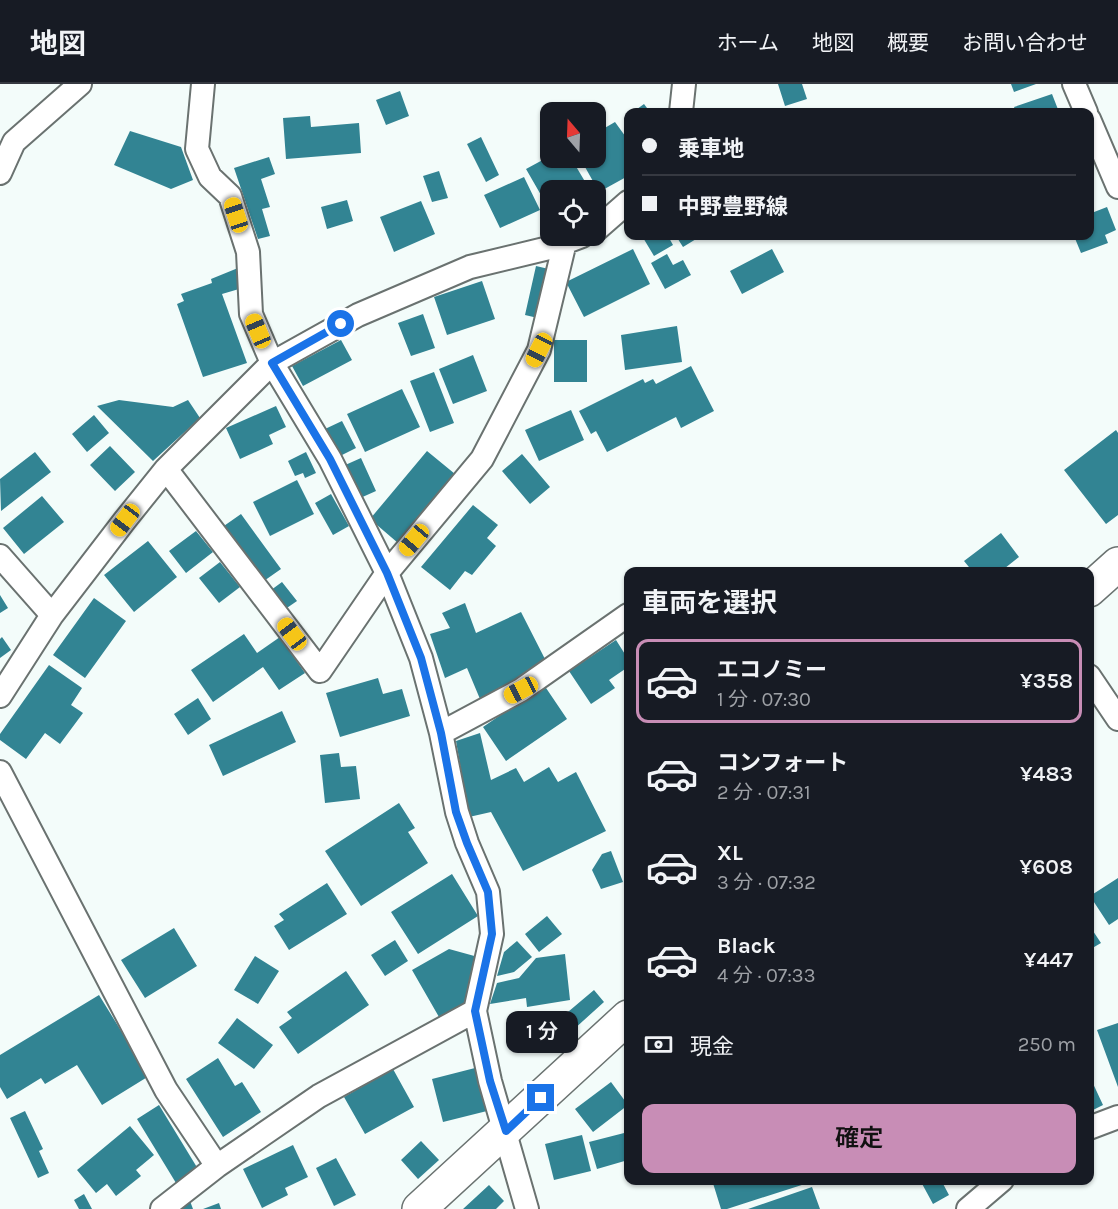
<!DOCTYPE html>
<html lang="ja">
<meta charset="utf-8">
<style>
:root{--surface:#171b24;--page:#242831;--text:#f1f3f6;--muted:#9ea1a6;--line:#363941;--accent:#c88db6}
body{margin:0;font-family:Karla,"Noto Sans JP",sans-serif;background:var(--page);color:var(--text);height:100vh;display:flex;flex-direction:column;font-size:22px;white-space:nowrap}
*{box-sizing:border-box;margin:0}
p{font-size:20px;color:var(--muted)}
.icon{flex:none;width:33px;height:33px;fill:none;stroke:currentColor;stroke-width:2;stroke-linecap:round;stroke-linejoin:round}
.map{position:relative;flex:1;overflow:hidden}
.sheet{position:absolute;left:624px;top:483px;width:470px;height:618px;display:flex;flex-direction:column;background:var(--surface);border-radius:12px;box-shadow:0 2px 4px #0004}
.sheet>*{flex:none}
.top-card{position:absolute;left:624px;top:24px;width:470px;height:132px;border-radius:12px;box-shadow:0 2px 4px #0004;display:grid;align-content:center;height:132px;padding:0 18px;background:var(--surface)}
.needle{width:39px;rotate:341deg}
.fabs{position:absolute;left:540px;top:18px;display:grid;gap:12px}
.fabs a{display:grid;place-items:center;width:66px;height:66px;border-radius:12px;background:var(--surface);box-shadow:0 2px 4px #0004;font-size:30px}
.end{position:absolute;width:27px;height:27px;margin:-14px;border:8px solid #1a73e8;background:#fff;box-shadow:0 0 0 3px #fff}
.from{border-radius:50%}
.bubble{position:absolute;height:42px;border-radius:12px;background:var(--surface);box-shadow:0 2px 4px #0004;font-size:20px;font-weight:600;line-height:42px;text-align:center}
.car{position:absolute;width:18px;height:36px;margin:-18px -9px;border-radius:8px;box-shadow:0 0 4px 2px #0007;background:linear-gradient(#f5c518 24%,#345 0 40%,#f5c518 0 76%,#345 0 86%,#f5c518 0)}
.top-card b{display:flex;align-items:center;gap:21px;height:57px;font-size:22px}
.top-card b+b{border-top:2px solid var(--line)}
.top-card i{width:15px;height:15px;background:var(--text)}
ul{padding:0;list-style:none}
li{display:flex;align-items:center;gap:18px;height:84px;margin:0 12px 9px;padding:0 6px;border:3px solid transparent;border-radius:12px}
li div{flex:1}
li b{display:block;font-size:22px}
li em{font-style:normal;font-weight:600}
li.current{border-color:var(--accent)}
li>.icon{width:54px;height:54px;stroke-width:1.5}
h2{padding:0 18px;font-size:27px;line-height:72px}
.pay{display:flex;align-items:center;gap:15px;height:66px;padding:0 18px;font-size:22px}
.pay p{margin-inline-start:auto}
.action{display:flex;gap:12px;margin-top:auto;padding:12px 18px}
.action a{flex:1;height:69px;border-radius:12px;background:var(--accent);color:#111;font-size:24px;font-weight:600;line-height:69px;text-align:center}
header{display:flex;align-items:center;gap:36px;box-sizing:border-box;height:84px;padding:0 30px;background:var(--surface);border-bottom:2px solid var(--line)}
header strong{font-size:28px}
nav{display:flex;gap:33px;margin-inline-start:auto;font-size:21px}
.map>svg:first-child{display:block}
.building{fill:#328493}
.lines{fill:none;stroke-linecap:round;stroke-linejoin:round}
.street-casing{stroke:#6a7270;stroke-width:26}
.primary-casing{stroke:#6a7270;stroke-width:36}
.street{stroke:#fff;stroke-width:22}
.primary{stroke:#fff;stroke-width:33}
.route{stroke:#1a73e8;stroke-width:8}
</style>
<header>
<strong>地図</strong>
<nav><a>ホーム</a><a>地図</a><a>概要</a><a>お問い合わせ</a></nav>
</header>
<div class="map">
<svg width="1118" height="1125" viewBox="0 0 1118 1125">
<rect width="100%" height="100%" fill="#f3fcfa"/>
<!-- building -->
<path class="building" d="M778,0H802L807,15L785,22Z
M1011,0H1036L1014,8Z
M400,7L409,32L386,41L376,16Z
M1052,10L1059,28H1016L1014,23Z
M644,20L650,28H633Z
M310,32L311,43L359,39L361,69L286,75L283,34Z
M615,38L628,56V92L599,108L580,74H596V49Z
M130,47L181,63L193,96L171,105L114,81Z
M481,53L499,91L486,98L467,60Z
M550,72V74H571L590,106H550V115L545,118L526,85Z
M269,73L275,90L261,95L270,123L262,125L270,152L258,155L234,84Z
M439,87L448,114L432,118L423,92Z
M524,93L540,126L500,144L484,111Z
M347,116L353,137L327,145L321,123Z
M421,117L435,150L394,168L380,133Z
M1107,123L1116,146L1105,151L1108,159L1081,169L1074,152H1089V130Z
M642,152H668L673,161L654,172Z
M676,152H701L683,163Z
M633,165L650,200L584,233L566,198Z
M772,165L784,188L742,210L730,187Z
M667,170L673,181L683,176L691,191L665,205L651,179Z
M536,182L553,186L542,235L525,231Z
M238,184L239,205L222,210L247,279L203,293L177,220L184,217L181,210L212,199L211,195Z
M482,197L495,235L447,251L434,213Z
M423,230L435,264L411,272L398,239Z
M677,242L682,278L625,286L621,251Z
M341,256L352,276L303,302L292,282Z
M554,256H587V298H554Z
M473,271L487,307L453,320L439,285Z
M691,282L714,327L681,344L676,333L607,368L596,347L591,350L579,327L643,295L645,299L653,295L656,300Z
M434,288L454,339L430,348L410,297Z
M402,305L420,343L365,368L347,330Z
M119,316L173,323L188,316L200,334L153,377L97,322Z
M276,322L286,343L269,351L273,360L240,375L226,344Z
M571,326L584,356L539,377L525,346Z
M94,331L109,349L87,368L72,350Z
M342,337L356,364L338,373L325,345Z
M1116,346L1118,349V431L1106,440L1064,386Z
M110,362L135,388L115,407L90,381Z
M427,367L455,390L398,459L370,435Z
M35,368L51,388L1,427L0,395Z
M306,368L316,389L305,394L303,389L295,392L288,377Z
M522,370L550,403L530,420L502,387Z
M361,374L376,407L358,415L343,382Z
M297,396L314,430L270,452L253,418Z
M331,410L349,442L333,451L315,419Z
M42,412L64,438L24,470L3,444Z
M473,421L498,441L487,454L496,462L472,491L465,487L450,506L421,483Z
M241,430L281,485L261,499L221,444Z
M196,447L213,468L186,489L169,467Z
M1001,449L1019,473L1000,488H973L964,477Z
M148,457L177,493L134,528L104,491Z
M220,478L240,503L219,519L199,494Z
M282,498L297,517L281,528L267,509Z
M0,511L8,524L0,529Z
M94,514L126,537L85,594L53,571Z
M465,519L476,549L521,528L547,579L480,615L467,584L445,594L430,550L450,544L442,529Z
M244,550L257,569L280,553L305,589L279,606L263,583L213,618L191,586Z
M2,553L11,566L0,574V555Z
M616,556L628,575V583L609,596L615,604L591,620L569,587Z
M49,581L82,604L71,621L83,629L60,660L45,649L26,675L0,656V650Z
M378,594L383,610L402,605L410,632L340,653L326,609Z
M544,601L567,635L506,677L483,643Z
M198,614L211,635L188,651L174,630Z
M282,627L296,658L223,692L209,661Z
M480,649L491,696L516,684L524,698L549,683L558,698L576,688L606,747L523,787L491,728L469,733L456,657Z
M339,669L341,683L356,682L360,715L325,719L320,671Z
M399,719L415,744L408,748L428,779L361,822L325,767Z
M611,767L623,798L601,805L592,786L602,770Z
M452,790L478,832L418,870L391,828Z
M1118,794V835L1109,841L1090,812Z
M327,799L347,830L289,866L274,842L284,836L279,830Z
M547,832L562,850L539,868L525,850Z
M1089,841L1101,859L1089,866Z
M174,844L197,882L145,914L121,876Z
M395,856L408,877L385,892L371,871Z
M517,857L532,873L514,888L497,892L504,868Z
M449,865L478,873L465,919L439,933L412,886Z
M565,870L570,916L527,923L526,914L490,920L497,899L519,894L536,874Z
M255,872L279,887L258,920L234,906Z
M346,887L369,921L298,970L279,943L292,934L287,928Z
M594,906L604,918L573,946L562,933Z
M99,911L149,992L102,1021L77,981L45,1000L41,994L7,1015L0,1003V971Z
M237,934L273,961L254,985L218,959Z
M1118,939V1003L1097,946Z
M218,974L235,1002L242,998L261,1028L223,1053L186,995Z
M475,984L487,1027L443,1038L432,995Z
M393,985L414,1023L365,1050L344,1013Z
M1089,991L1103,1021L1089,1028Z
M611,998L628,1021L593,1048L575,1025Z
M159,1021L198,1085L176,1099L137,1035Z
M25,1027L43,1065L39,1067L49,1089L38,1094L10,1034Z
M130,1042L154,1071L136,1086L141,1092L116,1112L107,1100L96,1109L77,1086Z
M628,1048V1076L597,1085L589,1058Z
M582,1051L591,1087L554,1096L545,1060Z
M421,1057L439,1076L418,1095L401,1076Z
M293,1061L308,1093L285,1104L288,1111L262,1124L243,1085Z
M336,1074L356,1111L334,1122L316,1084Z
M712,1096H807L808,1099L727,1125H721Z
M920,1096H941L949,1111L933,1120Z
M489,1101L504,1117L496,1125H463Z
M812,1103L820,1125H748Z
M84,1110L92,1125H79L74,1116Z
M190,1117L193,1125H180Z
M219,1119L221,1125H203Z"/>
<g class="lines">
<defs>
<path id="street" d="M203,0L197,65L210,93L230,112L248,168L251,230L272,279L330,375L387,489L421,574L441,649L457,728L467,759L488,808L492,850L475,927L490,997L527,1125
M1074,0L1086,28
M681,28L684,0
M1089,35L1118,103
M0,89L14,58L80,0
M596,146L628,118
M166,385L320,587L387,489L482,375L539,266L565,158
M0,472L52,531
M1089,592L1118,635
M0,612L52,531L125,436L166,385L272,279L358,231L470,183L553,163L582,152
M441,649L521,606L628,531
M0,688L166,1006L217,1082
M1089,1044L1118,1033
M162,1125L217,1082L319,1012L475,927
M968,1125L1002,1096"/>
<path id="primary" d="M1089,506L1118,480
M419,1125L628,933"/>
</defs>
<!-- street casing -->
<use href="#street" class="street-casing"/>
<!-- primary casing -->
<use href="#primary" class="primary-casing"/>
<!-- street -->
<use href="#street" class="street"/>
<!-- primary -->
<use href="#primary" class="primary"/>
</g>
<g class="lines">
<!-- route -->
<path class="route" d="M341,240L272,279L330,375L387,489L421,574L441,649L456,728L467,759L488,808L492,850L475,927L490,997L506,1047L541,1014"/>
</g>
</svg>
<div class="fabs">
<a><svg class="needle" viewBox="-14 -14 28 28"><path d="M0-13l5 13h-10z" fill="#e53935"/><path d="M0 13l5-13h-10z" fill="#9ea1a6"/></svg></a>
<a><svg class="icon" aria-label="locate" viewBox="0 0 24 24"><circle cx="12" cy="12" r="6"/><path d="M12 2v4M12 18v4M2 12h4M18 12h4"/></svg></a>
</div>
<i class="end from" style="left:341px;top:240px"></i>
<i class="end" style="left:541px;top:1014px"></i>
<div class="bubble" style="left:506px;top:927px;width:72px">1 分</div>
<i class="car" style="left:236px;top:131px;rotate:342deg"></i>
<i class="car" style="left:258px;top:247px;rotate:337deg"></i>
<i class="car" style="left:539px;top:266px;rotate:207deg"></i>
<i class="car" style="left:125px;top:436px;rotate:217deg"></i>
<i class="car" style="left:414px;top:456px;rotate:220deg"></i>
<i class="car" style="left:292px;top:550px;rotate:323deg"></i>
<i class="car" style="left:521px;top:606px;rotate:242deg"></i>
<div class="top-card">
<b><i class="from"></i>乗車地</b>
<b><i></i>中野豊野線</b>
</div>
<section class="sheet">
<h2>車両を選択</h2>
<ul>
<li class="current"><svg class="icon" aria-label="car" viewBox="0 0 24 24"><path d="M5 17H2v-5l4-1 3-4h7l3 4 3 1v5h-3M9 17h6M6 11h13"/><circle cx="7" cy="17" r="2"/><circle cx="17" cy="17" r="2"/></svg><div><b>エコノミー</b><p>1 分 · 07:30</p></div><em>¥358</em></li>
<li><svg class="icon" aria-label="car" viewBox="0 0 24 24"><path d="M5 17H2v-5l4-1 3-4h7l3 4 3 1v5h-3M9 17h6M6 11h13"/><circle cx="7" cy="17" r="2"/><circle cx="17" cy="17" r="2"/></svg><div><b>コンフォート</b><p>2 分 · 07:31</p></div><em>¥483</em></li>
<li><svg class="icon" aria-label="car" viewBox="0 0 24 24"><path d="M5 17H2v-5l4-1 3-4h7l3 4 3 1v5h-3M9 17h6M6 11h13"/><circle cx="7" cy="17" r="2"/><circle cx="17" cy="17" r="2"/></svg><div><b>XL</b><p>3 分 · 07:32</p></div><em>¥608</em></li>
<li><svg class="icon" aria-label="car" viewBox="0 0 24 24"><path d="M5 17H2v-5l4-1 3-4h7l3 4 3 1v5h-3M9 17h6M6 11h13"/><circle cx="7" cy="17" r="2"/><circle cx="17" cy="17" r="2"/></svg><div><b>Black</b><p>4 分 · 07:33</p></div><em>¥447</em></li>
</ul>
<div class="pay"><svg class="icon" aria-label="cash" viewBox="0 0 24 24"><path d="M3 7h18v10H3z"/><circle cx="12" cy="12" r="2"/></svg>現金<p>250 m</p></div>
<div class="action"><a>確定</a></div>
</section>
</div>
